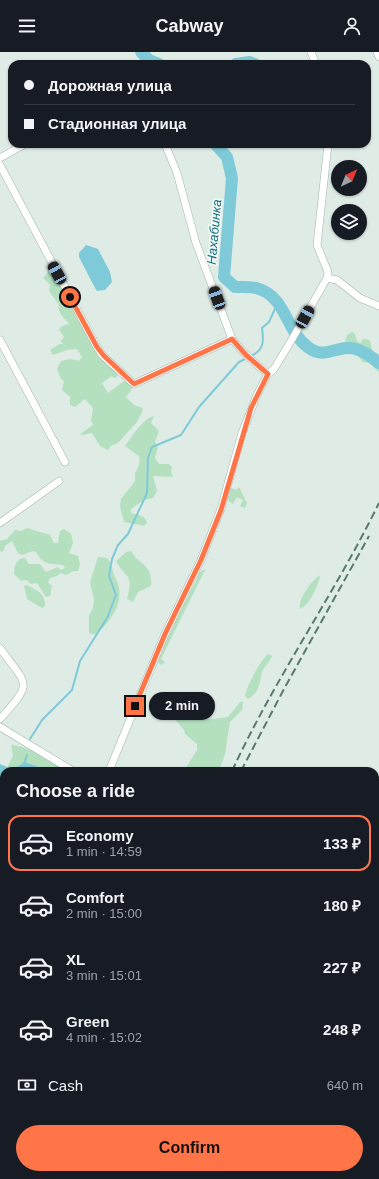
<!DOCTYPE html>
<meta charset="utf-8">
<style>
:root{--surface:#171b24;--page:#242831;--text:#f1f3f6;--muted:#9ea1a6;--line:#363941;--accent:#ff7548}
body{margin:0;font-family:Helvetica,sans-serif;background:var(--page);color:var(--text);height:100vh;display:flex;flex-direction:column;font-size:15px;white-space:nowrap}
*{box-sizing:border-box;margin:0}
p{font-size:13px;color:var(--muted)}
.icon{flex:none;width:22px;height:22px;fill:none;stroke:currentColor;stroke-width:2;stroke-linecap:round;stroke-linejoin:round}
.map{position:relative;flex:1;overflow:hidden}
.details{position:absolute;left:0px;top:715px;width:379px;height:412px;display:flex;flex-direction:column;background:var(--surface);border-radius:12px 12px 0 0;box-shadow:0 1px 3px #0004}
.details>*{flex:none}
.banner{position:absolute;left:8px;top:8px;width:363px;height:88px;border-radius:12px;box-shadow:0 1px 3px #0004;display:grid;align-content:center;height:88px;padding:0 16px;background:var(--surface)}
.needle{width:26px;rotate:43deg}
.fabs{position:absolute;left:331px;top:108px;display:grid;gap:8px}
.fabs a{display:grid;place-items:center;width:36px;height:36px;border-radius:50%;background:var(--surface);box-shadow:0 1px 3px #0004;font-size:20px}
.end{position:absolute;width:18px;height:18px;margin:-9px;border:5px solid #ff7548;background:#111;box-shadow:0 0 0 2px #111}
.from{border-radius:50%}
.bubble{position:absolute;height:28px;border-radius:14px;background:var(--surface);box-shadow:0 1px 3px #0004;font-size:13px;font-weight:800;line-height:28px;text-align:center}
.car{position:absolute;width:12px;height:24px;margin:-12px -6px;border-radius:5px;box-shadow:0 0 3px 1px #0007;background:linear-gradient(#222 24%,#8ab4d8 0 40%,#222 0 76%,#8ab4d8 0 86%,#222 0)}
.banner b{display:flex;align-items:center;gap:14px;height:38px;font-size:15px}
.banner b+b{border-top:1px solid var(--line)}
.banner i{width:10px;height:10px;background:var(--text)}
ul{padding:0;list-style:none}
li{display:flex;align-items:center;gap:12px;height:56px;margin:0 8px 6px;padding:0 8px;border:2px solid transparent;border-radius:12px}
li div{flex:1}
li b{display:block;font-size:15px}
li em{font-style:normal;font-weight:800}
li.active{border-color:var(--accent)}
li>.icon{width:36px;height:36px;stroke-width:1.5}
h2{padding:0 16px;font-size:18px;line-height:48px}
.pay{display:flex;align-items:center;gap:10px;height:44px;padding:0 16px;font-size:15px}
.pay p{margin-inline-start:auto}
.action{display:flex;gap:8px;margin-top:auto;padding:8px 16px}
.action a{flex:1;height:46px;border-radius:24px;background:var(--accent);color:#111;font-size:16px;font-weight:800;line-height:46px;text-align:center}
header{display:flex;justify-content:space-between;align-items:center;height:52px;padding:0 16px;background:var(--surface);font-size:18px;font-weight:800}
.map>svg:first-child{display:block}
.green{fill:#b4e0c0}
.water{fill:#7fcad8}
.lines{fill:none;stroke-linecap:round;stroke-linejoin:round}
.stream{stroke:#7fcad8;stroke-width:2}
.river{stroke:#7fcad8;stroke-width:12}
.minor-casing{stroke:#a1b4ac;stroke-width:8}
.minor{stroke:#fff;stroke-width:7}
.rail{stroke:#577970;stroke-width:2;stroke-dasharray:8 4;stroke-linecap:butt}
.route{stroke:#ff7548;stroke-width:5}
.labels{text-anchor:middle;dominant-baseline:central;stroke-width:3.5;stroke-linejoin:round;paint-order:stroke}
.water-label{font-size:13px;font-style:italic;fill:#126d7f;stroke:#eff8f3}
</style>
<header><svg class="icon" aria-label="menu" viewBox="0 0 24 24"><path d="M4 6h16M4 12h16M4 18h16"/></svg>Cabway<svg class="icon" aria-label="person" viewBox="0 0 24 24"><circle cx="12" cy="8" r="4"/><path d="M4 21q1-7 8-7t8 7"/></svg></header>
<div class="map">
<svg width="379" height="1127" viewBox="0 0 379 1127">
<rect width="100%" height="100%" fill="#deece5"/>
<!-- green -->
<path class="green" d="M50,218L54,219L81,271L82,275L117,319V325L114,326L112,324L102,331L108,341L124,329L132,333V337L126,345L134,353L143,356L142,360L137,370L118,391L111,394L108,398L100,394L92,381L82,383L80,382L93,373L91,369L93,356L85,347L75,355L70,353V345L62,338L64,329L61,327L57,317L61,309L70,307L79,309L82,305L77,297L67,298L53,303L50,298L59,292H63L61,289L64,285L59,278L62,274L69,272C65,266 57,262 59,253L49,239L50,233L43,226Z
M352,280L355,282L357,289L360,291L363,287H367L370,289C372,295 370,300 379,302V320L369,311L363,310L345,290L347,283Z
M154,364L151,371L159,379L155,390L158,395L155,406L159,412H169L172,415L171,419L173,425L153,424L157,439L153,446L144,448L131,457V461C138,463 145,463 147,471L144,474L124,470L120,455L121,447L135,429V421C139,415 140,411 139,404L125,394C132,385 142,367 154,364Z
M233,430L230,435L236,438L239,435L247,451L245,456L240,454L243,448L237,445L233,452C224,448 229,438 231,431Z
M27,476L50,483L54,491H58L60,479L64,477L71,482L73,491L69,501L78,504L80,512L78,519H73L66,523L60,521L57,524L50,526L48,530L52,534L50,544L46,545L37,531L31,532L26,528L21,529L14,522C14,515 16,506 25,506L29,512H40L46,520L58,515L61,518L65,516L63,513C49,511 44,514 36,500L33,499L22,503L18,501L12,489L5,494L3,500L0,499V489L7,487L15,478L21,479Z
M131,499C138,513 153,511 151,534L138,540L133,550L127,547C134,520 126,528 116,509L126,500Z
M98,505L107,506C112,512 112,516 114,523C116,528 119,532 119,537C122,555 108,571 96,583L89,581V563L93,556L94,548L90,530Z
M203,518H205L161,607L165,610L161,613L158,610L164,592L173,576L176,564L179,562L197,527L198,522Z
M320,523C319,533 309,554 300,557C298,547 311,529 320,523Z
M27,533C37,539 45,540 45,554L42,556L27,547L24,534Z
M268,602L272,604C270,610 264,614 262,620C259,632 260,640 248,647L245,644C247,633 260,609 268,602Z
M185,645L189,651L188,659C201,670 213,667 228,665L240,650H243L242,658L230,670L225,702L219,719H184L197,698V692L185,682L184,678L168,659L178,646Z
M11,693C28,693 51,710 66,719H5L13,704Z
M4,820V887L2,885L0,886V823Z
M4,905V1123H143V1127H0V911Z
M148,1123H194L195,1127H147Z"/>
<!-- water -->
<path class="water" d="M86,193L98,197L110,220L112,230L105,238L97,239L95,236L79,205V201Z
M24,710L36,714L43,719H4V824L0,829V712C10,717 15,718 24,710Z"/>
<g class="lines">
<!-- stream -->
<path class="stream" d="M141,0L144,4
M251,304C264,298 264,290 262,276L269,270L278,250
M30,687L42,668L72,638L80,609L107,566L116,543L109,524L112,507L118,493L128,482L147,441L148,406L152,395L181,383L199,355L239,310L247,306
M24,712L27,703"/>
<!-- river -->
<path class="river" d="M141,0L149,8L159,12
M236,12L250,10L255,12
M215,92L227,105L232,126L224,225L235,235C243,235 252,234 259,237C286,245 286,280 309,296C323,306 332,297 347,296C359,295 370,304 379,311"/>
<defs>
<path id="minor" d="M311,0L316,12
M377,0L379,5
M165,92L177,121L196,191L232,287L246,303L268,322
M0,106L25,92
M0,113L97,295L103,304L134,332L232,287
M327,226L337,228L360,246L379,254
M0,288L65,410
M0,471L59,429
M0,596C28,635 34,629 0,667
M0,675L73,719
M109,719L165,582L201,508L221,457L242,381L257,343L268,322L274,317L291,289L327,226L328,220L317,193L328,92
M145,1123V1127"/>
</defs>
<!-- minor casing -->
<use href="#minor" class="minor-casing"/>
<!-- minor -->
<use href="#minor" class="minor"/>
<!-- rail -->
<path class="rail" d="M232,719C275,626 334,543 379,451
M241,719L284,637L369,484
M198,1123L199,1127
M208,1123L209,1127"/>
</g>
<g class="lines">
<!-- route -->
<path class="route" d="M70,245L97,295L104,304L134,332L232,287L246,303L268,322L251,356L221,458L201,508L165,582L135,654"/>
</g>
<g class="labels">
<!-- water labels -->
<g class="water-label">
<text transform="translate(214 180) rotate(-85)">Нахабинка</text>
</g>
</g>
</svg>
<div class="fabs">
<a><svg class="needle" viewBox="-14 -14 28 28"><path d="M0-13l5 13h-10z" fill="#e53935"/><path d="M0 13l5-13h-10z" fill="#9ea1a6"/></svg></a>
<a><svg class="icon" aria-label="layers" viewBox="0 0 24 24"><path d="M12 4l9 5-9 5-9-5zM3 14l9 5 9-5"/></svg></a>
</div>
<i class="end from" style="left:70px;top:245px"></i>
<i class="end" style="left:135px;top:654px"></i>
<div class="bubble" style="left:149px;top:640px;width:66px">2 min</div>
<i class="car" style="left:57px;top:221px;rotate:331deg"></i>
<i class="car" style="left:217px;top:246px;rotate:340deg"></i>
<i class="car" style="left:305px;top:265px;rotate:29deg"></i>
<div class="banner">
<b><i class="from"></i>Дорожная улица</b>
<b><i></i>Стадионная улица</b>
</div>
<section class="details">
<h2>Choose a ride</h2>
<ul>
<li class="active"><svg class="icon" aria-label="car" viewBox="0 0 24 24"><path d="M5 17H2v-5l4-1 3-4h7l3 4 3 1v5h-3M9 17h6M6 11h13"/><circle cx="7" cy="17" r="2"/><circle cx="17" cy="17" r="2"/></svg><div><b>Economy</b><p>1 min · 14:59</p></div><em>133 ₽</em></li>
<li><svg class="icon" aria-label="car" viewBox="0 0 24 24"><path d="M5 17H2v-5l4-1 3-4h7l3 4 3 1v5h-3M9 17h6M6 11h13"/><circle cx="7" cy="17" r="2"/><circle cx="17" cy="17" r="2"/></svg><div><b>Comfort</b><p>2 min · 15:00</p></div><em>180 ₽</em></li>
<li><svg class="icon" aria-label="car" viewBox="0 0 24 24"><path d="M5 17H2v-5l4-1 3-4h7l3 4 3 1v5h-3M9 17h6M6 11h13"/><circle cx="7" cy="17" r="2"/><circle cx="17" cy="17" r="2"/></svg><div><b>XL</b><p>3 min · 15:01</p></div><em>227 ₽</em></li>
<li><svg class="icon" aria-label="car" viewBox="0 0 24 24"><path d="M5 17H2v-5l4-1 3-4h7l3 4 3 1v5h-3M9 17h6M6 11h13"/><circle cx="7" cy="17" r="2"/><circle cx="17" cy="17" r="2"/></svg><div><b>Green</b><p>4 min · 15:02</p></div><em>248 ₽</em></li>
</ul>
<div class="pay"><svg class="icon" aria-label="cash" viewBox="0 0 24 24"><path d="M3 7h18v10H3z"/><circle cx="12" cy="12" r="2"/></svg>Cash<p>640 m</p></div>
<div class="action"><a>Confirm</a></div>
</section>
</div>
